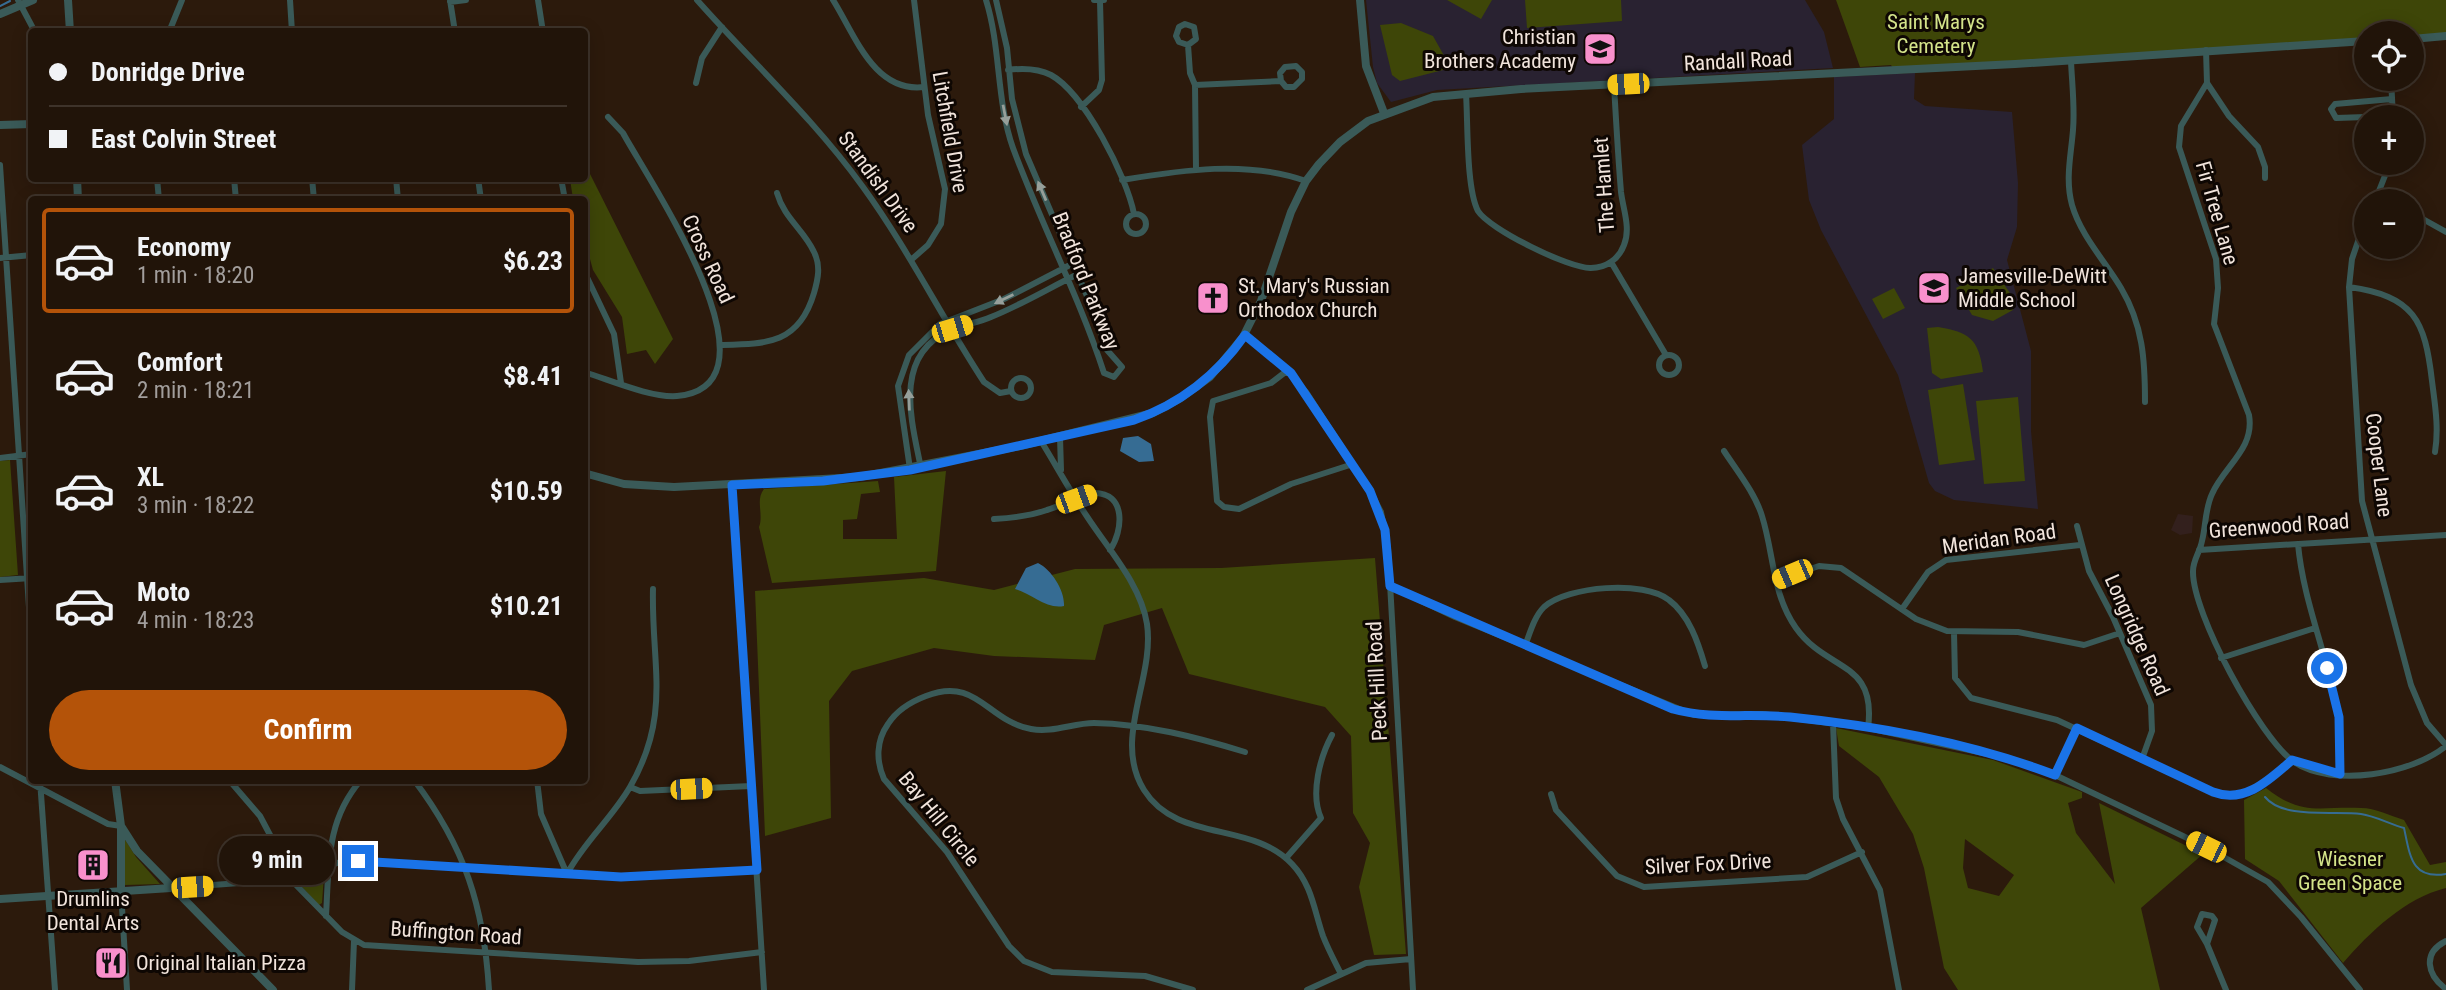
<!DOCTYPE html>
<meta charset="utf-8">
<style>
:root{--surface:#211409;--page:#291d12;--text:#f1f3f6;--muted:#a29e9c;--line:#3e332a;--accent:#b45309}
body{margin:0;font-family:"Roboto Condensed",sans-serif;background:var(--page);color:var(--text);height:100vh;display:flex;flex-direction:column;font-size:26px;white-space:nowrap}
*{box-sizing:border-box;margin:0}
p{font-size:23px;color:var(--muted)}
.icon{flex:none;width:38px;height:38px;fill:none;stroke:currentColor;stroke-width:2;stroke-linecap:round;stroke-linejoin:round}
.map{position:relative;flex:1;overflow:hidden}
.details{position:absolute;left:28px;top:196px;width:560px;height:588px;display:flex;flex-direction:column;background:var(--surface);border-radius:7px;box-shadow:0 4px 18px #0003,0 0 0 2px var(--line)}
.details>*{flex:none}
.banner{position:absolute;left:28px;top:28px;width:560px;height:154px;border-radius:7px;box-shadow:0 4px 18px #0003,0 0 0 2px var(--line);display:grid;align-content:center;height:154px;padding:0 21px;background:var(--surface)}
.tools{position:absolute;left:2354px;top:21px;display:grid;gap:14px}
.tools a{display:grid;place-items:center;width:70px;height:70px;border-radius:50%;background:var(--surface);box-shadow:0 4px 18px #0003,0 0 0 2px var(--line);font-size:35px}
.end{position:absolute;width:32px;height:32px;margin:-16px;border:9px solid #1a73e8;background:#fff;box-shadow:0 0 0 4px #fff}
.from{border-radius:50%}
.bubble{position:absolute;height:49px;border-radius:24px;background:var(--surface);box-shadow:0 4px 18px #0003,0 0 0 2px var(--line);font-size:23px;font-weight:700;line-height:49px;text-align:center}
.car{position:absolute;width:21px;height:42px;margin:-21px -10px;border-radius:9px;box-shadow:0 0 5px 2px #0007;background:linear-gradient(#f5c518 24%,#345 0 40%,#f5c518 0 76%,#345 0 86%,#f5c518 0)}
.banner b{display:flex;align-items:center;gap:24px;height:66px;font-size:26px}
.banner b+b{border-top:2px solid var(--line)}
.banner i{width:18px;height:18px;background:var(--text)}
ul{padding:12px 0 0;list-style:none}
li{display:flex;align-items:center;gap:21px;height:105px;margin:0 14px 10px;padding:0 7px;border:4px solid transparent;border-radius:7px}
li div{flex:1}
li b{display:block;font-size:26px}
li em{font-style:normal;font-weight:700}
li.selected{border-color:var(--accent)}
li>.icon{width:63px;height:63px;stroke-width:1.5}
.primary-button{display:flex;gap:14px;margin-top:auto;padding:14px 21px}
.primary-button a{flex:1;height:80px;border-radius:42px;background:var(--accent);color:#fff;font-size:28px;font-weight:700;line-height:80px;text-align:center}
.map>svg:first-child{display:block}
.industrial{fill:#33201d}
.education{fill:#292231}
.green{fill:#3e4608;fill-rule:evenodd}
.water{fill:#366c93}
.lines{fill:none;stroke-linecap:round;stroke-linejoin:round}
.stream{stroke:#366c93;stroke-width:2}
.minor{stroke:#3a5a58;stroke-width:6}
.tertiary{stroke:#3a5a58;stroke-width:8}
.oneway{fill:#969f9a}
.route{stroke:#1a73e8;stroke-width:9}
.labels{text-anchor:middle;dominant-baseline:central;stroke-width:6;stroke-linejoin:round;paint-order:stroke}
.park-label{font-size:21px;fill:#d4e48a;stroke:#0e0703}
.poi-label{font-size:21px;fill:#f1e4dc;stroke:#0e0703;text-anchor:start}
.street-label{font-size:21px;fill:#f1e4dc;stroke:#0e0703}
</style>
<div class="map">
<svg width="2446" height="990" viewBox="0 0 2446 990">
<rect width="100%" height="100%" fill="#2c1a0c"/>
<!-- industrial -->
<path class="industrial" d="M2178,514L2193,516L2192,533L2180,535L2171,530Z"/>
<!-- education -->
<path class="education" d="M1366,0H1805L1824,32L1833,68L1437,90L1391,102L1377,83L1373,67Z
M1915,73L1914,99L1925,106L2012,112L2018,183L2017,227L2007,260L2031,351V431L2038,509L1954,500L1935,491L1929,483L1898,375L1821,230L1809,200L1802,145L1834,119V77Z"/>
<!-- green -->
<path class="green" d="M1447,0H1492L1481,19Z
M1525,0H1621L1622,21L1527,28Z
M1836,0H2446V36L2412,39V33H2366V41L1894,70L1891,65L1860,67Z
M1401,23L1433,36L1451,68L1400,81L1392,75L1380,25Z
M585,164L673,339L655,364L646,350L627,354L622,317L593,270L585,241L584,200L573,199L570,179L584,178Z
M1993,268L2014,299L2013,310L1993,321L1972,315L1956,288Z
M1894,288L1905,308L1883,319L1872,299Z
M1938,327C1969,332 1979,339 1983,372L1941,379L1932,373L1927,328Z
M1963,384L1975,460L1939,465L1928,390Z
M2018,397L2025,481L1984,484L1976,401Z
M10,460L18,575L0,577V461Z
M946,471L936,571L772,583L759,527C764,514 755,500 764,489L878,481L880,492L861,494L857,519L843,520V539H897L894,477Z
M1375,558L1406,954L1374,955L1359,887L1370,843L1353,813L1351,736L1325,707L1189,674L1162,608L1104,625L1095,660L994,656L934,648L852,671L829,701L831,818L765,836L755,591L924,578L994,590L1075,569L1221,568Z
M1836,728L1993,760L2082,792V798L2068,803L2076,833L2115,884L2099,803L2203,854L2141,908L2160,990H1958L1944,968L1924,868L1913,834L1879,777L1839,746ZM1965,839L2014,875L1999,896L1968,888L1963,868Z
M2266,788C2303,817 2319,806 2361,808C2375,808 2391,816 2404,820L2430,865L2446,862V888C2405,898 2370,932 2343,963L2279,881L2245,859L2244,800Z
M124,838L136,857L160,884L125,885Z
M320,873L324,875L322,903L319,905L299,884Z"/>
<!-- water -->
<path class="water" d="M1138,436L1151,444L1154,461L1139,462L1120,451L1123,438Z
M1038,563C1052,570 1065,591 1064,606C1047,610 1031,593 1015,589L1026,568Z"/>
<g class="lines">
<!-- stream -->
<path class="stream" d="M0,6L10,1
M2265,797C2284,820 2335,810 2361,814C2375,816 2390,824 2404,828C2410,855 2411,880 2446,874"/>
<!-- minor -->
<path class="minor" d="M18,0L35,32
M290,0L292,32
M450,0L455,32
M538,0L543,32
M697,0C752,62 814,119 863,187C908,249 942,318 984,382L1000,393L1011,391
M833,0C855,35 874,93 924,87
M986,0C1001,48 996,100 1013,148C1041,224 1079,296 1104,373L1114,377L1122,367L1107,350L1093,310L1026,154L1012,99L1007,48L996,0
M1094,0H1104
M450,2L466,0
M169,32L182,0
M1188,45L1179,42L1176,36L1179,27L1185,24L1194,27L1196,39L1188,45L1190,73L1195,85L1196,169
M2206,50L2207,83L2229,116L2258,147L2265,167V178
M2071,61C2072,84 2075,108 2073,130C2071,156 2065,179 2072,205C2081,236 2105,261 2121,288C2143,325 2145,360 2145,402
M1008,70C1023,68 1037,68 1051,75C1084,93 1127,177 1134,214
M2391,79L2393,117
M696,83L702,58L722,27
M2207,83L2181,126L2179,147L2216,259L2218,288L2214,324L2249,415C2255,449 2224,466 2212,494C2205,509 2206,525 2202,541C2200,552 2193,560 2193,571C2192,613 2260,738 2294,762C2333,788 2412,774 2446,746
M1195,85L1281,81L1286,87H1294L1302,79V72L1296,66L1285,67L1280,73L1281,81
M1466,94C1468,122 1466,188 1478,211C1489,229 1570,269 1591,268C1606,268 1619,259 1624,245C1631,228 1623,209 1621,192C1618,156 1616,120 1614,85
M1081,107L1099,90L1102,80L1100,1
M2366,117L2336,118L2331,109L2335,104L2392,99
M2369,117L2393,115
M0,165L32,653
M157,178L159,200
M234,178L236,200
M312,178L314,200
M396,178L398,200
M478,178L481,200
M561,178L565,200
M1122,180C1182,170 1247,160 1306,181
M2378,194L2390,201
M2375,201L2390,163
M2412,213L2446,232
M1126 224a10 10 0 1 1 20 0a10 10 0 1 1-20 0Z
M2366,218L2352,259L2349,287L2362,501L2411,685L2427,723L2446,745
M0,258L32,255
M911,260L928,245L941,224L945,189L928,115L914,0
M1611,262L1666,355
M584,271L614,334L621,383
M2349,287C2414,296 2425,320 2432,381C2435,405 2439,428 2435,452
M1245,335L1276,359L1306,392L1370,491L1381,512L1388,548L1413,990
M721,345C767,344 799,344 814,293C818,279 821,266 814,252C804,230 784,218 777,193
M1659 365a10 10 0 1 1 20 0a10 10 0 1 1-20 0Z
M1288,370L1271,383L1213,401L1210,417L1217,501L1224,507L1239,509L1291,484L1353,464
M584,372C610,380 651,398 677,396C790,386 646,176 623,133L608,117
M1011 388a10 10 0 1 1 20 0a10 10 0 1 1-20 0Z
M1060,437L1061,470
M1041,441C1057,467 1071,493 1088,518C1109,550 1141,585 1147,624C1155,679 1112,739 1144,790C1177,843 1252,821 1292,864C1312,885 1314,910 1323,936C1328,949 1335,962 1341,974
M1724,451C1737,471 1755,493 1762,516C1774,554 1772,594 1796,628C1827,672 1877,660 1868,728
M0,458L32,454
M921,468C911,419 893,356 950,330C963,324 978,323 991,317C1021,305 1049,288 1078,274
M910,469L898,386L909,355L940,324L1004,299L1068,266
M732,485L764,990
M994,519C1012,518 1030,516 1047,510C1062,506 1078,494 1093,493C1127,492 1123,531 1110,550
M2077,526L2089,571L2113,617L2151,705L2152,731L2142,759
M2298,544C2305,622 2348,694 2340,774
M2199,550L2446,535
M0,580L32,578
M1775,581L1819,566L1841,568L1916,619L1947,631L2018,632L2084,645L2120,633
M1390,586L1455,617L1694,715L1762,714L1868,728L2006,758L2055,775L2206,847L2268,882L2301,917L2360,990
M1902,609L1928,572L1946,560L2080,545
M1954,632L1955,678L1971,698L2057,720L2212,792C2246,803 2268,780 2292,760
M1525,646C1530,633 1534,617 1544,607C1568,586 1644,580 1669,600C1689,615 1698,642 1705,666
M2221,658L2315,628
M1833,723L1836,798L1843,819L1880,890L1899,990
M0,767L108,824L121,826
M2055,775L2077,728
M40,780L55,990
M229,780L260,816L297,886L342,932L364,945L638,962L689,961L762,952
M414,780C465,847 484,907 489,990
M537,780L541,814L567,874
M630,787L640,791L751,786
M1551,794L1556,810L1617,876L1644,887L1807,877L1862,852
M1286,858L1321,818C1310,794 1320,757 1332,735
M567,874C584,842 612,818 630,787C672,714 651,665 653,589
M173,888L291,879L343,861L621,877L757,870
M121,891L127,990
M2202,914L2212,916L2215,920L2207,944L2197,927Z
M326,916C329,865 326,820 361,780
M2446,941C2422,953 2427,975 2446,989
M2207,944L2226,990
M352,990L354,941
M1193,990L1145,976L1052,972L1024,961L1009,946L947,852L884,779C876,761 876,741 888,724C897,710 910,702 926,696C977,676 987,721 1031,729C1053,733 1073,723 1094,723C1146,724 1196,737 1245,752
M1307,990L1366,963L1411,959"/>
<!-- tertiary -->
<path class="tertiary" d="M68,0L70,32
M1360,0L1366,66L1384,113
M0,14L33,0
M2412,39L2446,36
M0,125L32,124
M77,178L78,200
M584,473L624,484L674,487L860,477L1020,446L1153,413L1179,399L1210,377L1243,337L1261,301L1291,212L1306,181L1319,164L1340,142L1368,121L1433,97L1521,89L2015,64L2366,41
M115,780L121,826L137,851L273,990
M121,891V826
M0,899L171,888"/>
</g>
<!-- one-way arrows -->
<defs><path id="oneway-solid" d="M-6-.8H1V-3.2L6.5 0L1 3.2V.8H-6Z" transform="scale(1.75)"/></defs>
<g class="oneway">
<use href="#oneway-solid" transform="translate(1005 115) rotate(79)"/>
<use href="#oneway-solid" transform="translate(1042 191) rotate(-113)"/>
<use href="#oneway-solid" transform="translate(1004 299) rotate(154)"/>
<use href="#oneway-solid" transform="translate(909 400) rotate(-92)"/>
</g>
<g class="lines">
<!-- route -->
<path class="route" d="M358,861L621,877L757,870L732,485L823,481L910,470L1134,420C1180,404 1217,375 1245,335L1291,373L1370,491L1385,530L1390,586L1673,709C1712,720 1750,713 1790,717C1878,726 1971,743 2055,775L2077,728L2213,792C2245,804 2269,780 2292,760L2340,774L2339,717L2327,668"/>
</g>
<!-- icons -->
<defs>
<symbol id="school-square" viewBox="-11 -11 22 22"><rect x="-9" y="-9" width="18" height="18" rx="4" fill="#f890cc" stroke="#0e0703"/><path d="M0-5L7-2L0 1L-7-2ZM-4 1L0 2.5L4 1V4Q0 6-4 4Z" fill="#111"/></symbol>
<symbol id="church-square" viewBox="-11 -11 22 22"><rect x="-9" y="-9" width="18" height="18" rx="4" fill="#f890cc" stroke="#0e0703"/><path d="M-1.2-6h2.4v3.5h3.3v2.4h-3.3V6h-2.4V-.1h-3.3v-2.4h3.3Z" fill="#111"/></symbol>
<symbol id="building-square" viewBox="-11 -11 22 22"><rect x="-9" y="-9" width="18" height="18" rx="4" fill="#f890cc" stroke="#0e0703"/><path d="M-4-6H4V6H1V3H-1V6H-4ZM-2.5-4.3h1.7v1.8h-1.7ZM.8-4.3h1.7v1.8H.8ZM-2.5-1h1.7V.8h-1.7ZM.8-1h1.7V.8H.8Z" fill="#111"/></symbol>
<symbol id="restaurant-square" viewBox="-11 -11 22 22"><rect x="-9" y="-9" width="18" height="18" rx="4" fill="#f890cc" stroke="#0e0703"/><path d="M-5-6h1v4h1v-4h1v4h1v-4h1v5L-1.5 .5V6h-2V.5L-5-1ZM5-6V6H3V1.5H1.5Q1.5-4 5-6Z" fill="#111"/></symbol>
</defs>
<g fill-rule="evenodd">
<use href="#school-square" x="1581" y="30" width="38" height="38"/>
<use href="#school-square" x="1915" y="269" width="38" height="38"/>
<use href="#church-square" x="1194" y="279" width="38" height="38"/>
<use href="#building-square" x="74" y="846" width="38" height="38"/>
<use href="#restaurant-square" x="92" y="944" width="38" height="38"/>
</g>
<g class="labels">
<!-- park labels -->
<g class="park-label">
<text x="1936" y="22">Saint Marys<tspan x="1936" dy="24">Cemetery</tspan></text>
<text x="2350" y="859">Wiesner<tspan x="2350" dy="24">Green Space</tspan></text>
</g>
<!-- poi labels -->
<g class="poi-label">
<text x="1576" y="37" text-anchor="end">Christian<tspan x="1576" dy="24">Brothers Academy</tspan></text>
<text x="1958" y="276">Jamesville-DeWitt<tspan x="1958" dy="24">Middle School</tspan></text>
<text x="1238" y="286">St. Mary's Russian<tspan x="1238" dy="24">Orthodox Church</tspan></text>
<text x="93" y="899" text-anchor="middle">Drumlins<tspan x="93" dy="24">Dental Arts</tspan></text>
<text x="136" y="963">Original Italian Pizza</text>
</g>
<!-- street labels -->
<g class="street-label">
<text transform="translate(1738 61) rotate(-3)">Randall Road</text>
<text transform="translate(950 132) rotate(80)">Litchfield Drive</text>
<text transform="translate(878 182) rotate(54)">Standish Drive</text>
<text transform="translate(1604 185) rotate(-94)">The Hamlet</text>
<text transform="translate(2217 213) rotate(74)">Fir Tree Lane</text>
<text transform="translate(708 259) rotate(65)">Cross Road</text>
<text transform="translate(1086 281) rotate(68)">Bradford Parkway</text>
<text transform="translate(2379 465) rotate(83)">Cooper Lane</text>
<text transform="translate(2279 526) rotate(-4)">Greenwood Road</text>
<text transform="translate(1999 539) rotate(-8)">Meridan Road</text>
<text transform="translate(2137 635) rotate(66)">Longridge Road</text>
<text transform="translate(1377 681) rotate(-93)">Peck Hill Road</text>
<text transform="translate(939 819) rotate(51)">Bay Hill Circle</text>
<text transform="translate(1708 864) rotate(-3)">Silver Fox Drive</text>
<text transform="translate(456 933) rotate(4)">Buffington Road</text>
</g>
</g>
</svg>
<div class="tools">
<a><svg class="icon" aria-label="locate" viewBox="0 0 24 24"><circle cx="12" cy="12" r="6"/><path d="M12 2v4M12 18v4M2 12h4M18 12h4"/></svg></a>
<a>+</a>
<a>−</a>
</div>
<i class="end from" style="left:2327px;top:668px"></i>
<i class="end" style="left:358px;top:861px"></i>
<div class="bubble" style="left:219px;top:836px;width:116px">9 min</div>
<i class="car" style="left:1628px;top:84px;rotate:267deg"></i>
<i class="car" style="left:952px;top:329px;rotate:73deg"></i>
<i class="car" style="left:1076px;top:499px;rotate:70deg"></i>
<i class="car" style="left:1792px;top:574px;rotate:247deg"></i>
<i class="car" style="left:691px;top:789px;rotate:87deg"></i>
<i class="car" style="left:2206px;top:847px;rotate:296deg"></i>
<i class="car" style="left:192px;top:887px;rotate:86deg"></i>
<div class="banner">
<b><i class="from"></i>Donridge Drive</b>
<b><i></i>East Colvin Street</b>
</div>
<section class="details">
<ul>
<li class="selected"><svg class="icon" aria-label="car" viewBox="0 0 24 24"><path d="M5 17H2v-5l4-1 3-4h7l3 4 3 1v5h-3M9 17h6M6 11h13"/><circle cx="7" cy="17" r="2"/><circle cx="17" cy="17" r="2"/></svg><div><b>Economy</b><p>1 min · 18:20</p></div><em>$6.23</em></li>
<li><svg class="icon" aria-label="car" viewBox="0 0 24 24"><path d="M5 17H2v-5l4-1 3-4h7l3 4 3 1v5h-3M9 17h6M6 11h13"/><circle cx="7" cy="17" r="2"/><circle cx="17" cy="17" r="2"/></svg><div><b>Comfort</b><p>2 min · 18:21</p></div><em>$8.41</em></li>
<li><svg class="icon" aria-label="car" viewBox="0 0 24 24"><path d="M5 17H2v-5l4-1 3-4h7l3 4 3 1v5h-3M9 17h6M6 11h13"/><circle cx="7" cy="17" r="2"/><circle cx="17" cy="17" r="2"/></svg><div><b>XL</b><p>3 min · 18:22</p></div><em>$10.59</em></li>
<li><svg class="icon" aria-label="car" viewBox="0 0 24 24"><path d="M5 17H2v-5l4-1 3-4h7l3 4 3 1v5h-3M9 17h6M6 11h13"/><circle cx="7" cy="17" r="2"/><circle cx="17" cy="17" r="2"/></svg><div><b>Moto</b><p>4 min · 18:23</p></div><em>$10.21</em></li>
</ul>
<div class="primary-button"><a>Confirm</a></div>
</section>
</div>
